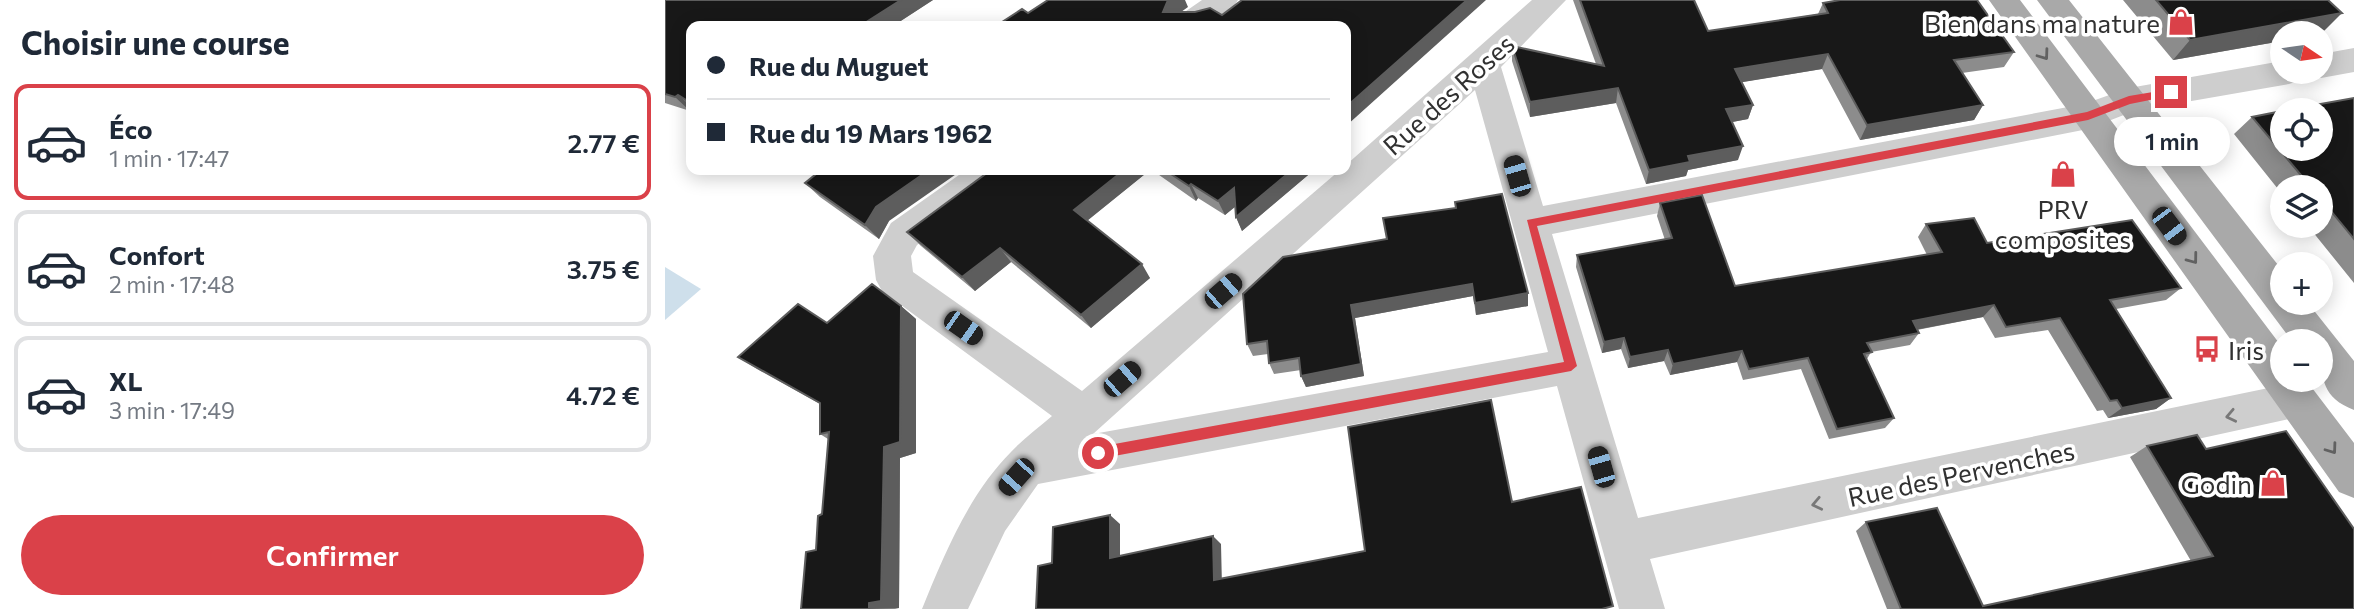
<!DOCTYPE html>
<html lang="fr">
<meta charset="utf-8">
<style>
:root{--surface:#fff;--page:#f6f6f7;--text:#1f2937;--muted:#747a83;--line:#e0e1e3;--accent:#da4149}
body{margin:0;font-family:Commissioner,sans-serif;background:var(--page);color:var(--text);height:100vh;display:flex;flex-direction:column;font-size:26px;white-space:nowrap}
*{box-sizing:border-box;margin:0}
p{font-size:23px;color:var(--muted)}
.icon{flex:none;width:38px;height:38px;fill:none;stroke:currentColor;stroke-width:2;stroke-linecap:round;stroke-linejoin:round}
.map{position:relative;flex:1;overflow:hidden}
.drawer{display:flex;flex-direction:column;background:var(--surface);width:665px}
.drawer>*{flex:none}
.hud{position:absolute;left:21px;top:21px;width:665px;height:154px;border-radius:14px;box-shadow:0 4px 18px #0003;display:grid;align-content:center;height:154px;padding:0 21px;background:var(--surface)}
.needle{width:46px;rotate:103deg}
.buttons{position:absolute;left:1605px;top:21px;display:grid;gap:14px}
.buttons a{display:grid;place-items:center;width:63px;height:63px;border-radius:50%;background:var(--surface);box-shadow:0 4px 18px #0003;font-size:35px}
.end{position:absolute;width:32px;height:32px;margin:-16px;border:9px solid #da4149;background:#fff;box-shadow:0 0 0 4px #fff}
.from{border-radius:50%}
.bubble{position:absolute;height:49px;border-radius:24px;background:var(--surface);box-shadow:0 4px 18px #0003;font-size:23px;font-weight:600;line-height:49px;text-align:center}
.car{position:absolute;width:21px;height:42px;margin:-21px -10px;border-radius:9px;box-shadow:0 0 5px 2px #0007;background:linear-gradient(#222 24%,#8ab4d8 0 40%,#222 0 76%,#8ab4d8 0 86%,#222 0)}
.hud b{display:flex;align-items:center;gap:24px;height:66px;font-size:26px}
.hud b+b{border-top:2px solid var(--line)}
.hud i{width:18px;height:18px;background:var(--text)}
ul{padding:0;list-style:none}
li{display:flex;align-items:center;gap:21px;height:116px;margin:0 14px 10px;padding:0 7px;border:4px solid var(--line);border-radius:14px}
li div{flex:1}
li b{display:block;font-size:26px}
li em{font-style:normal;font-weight:600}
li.selected{border-color:var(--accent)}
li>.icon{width:63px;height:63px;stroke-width:1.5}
h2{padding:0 21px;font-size:32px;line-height:84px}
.cta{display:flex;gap:14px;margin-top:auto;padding:14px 21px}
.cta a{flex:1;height:80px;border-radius:42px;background:var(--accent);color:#fff;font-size:28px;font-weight:600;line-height:80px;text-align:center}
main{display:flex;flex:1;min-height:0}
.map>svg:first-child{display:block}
.water{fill:#cedfeb}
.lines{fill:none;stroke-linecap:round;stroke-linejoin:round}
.street{fill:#cecece;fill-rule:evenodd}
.primary{fill:#a9a9a9;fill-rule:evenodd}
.wall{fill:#8c8c8c}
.shaded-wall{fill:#5d5d5d}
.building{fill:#181818;stroke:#5d5d5d;stroke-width:2}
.oneway{stroke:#616161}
.oneway2{stroke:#787878}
.route{fill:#da4149}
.labels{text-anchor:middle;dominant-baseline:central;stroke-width:7;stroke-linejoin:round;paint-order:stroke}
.poi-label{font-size:26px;fill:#313131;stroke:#fff;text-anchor:end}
.street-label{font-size:26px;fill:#313131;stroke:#fff}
</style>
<main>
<section class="drawer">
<h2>Choisir une course</h2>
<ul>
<li class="selected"><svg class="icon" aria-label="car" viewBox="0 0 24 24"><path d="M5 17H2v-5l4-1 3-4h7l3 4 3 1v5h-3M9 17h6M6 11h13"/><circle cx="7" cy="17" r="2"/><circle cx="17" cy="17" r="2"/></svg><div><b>Éco</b><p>1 min · 17:47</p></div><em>2.77 €</em></li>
<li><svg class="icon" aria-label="car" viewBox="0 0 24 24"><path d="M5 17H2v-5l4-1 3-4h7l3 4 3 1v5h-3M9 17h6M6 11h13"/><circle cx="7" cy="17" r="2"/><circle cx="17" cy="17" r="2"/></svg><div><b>Confort</b><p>2 min · 17:48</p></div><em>3.75 €</em></li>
<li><svg class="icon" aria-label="car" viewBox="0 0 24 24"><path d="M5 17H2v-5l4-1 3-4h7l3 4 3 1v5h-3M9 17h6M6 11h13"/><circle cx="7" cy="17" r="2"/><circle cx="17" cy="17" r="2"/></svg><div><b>XL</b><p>3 min · 17:49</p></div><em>4.72 €</em></li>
</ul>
<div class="cta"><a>Confirmer</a></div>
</section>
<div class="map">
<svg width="1689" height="609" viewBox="0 0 1689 609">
<rect width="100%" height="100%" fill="#fff"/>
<!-- water -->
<path class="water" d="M0,267L36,289L0,320Z"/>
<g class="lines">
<!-- street -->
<path class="street" d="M537,0H573C557,27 535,26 506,26L511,18Z
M867,0H901L836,67L878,206L1419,104L1464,88L1617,61V72H1640L1636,80L1624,84L1469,111L1423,129L887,234L973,518L1633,382L1647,388L1653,401L1647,414L985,559L1000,609H954L892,386L373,484L340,531L303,609H257C279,555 304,494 346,452C358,439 373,428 387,416L217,291L211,280L208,256L226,223L301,170H344L339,180L252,245L246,256L248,272L417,391L675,170H681V165ZM810,90L883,352L428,434Z
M1689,48V72L1656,78L1643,72H1656V54Z"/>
<!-- primary -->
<path class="primary" d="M1324,0H1355L1617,347V380H1641L1689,443V498L1674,492Z
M1372,0H1404L1617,270V303H1643L1689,361V410C1654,397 1656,373 1656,341H1627Z"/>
</g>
<!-- wall -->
<path class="wall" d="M0,0H268L228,26H26V110L25,111L0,103Z
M908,0H1029L1043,31L1153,14L1158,3L1349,52L1339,67L1297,73L1318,105L1309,120L1195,140L1157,69L1077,82L1088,105L1083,119L1067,122L1073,160L1023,170L1021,176L981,184L951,103L865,117L847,61V46L931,64Z
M1458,0H1663L1656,34L1617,33V41L1508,60Z
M1689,98V283L1643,226H1656V187H1617V194L1569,134L1587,117Z
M485,170L422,221L485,278L426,328L346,262L310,291L256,246L242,232Z
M487,170H649L577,231L571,217L570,206L560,215L533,198L531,201Z
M140,183L224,221L214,239L155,197Z
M790,202L863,306L811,315L808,296L690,318L699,376L641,387L636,376V370L609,374L604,363L603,354L588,356L582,344L722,239L790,208Z
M995,203L1070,286L1262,255L1253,237L1261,224L1322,243L1516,288L1501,300L1451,309L1506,398L1491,409L1443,418L1438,410L1432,411L1383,330L1330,338L1318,317L1252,330L1254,333L1245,345L1206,352L1202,359L1229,418L1220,428L1164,439L1136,369L1078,380L1072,362L1005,375L999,361L963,368L956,349L937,353L911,267L912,255L1000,240L992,216Z
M236,306L251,319V453L235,458L234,608L230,609H136L151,550L157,514L163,439L155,434V404L92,369L73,357L162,323Z
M1482,446L1541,449L1689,609H1222L1191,531L1201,522L1318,606L1526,561L1465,457Z"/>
<!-- shaded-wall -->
<path class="shaded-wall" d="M236,0H268L228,26H195Z
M503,0H520L523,7L509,17L498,12Z
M802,0H821L681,126V107Z
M1677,13L1656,34L1617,33V41L1508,60L1525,40Z
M1163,54L1157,69L1066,84L1070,69Z
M953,88L951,103L865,117V102Z
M13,95L26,106V110L25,111L10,97Z
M1088,105L1083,119L1057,124L1061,109Z
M1318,105L1309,120L1195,140L1202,125Z
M1078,146L1073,160L1023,170L1021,176L981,184L984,170L1023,156Z
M264,170H297L224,221L214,239L200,225L211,207Z
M459,170H485L418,224L409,210Z
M627,170H649L577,231L571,217Z
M526,184L533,198L531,201L524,186Z
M569,188L575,203L560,215L553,201Z
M335,248L346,262L310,291L297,277Z
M477,264L485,278L426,328L416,315Z
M807,284L808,296L690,318L699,376L641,387L636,376L686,305Z
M863,293V306L811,315L810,303Z
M1329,305L1318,317L1239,332L1248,321Z
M236,306L251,319V453L235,458L234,608L204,609L219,447Z
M959,338L956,349L937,353L939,342Z
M1003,350L999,361L963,368L965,357Z
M1077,351L1072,362L1005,375L1008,364Z
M1506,398L1491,409L1443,418L1457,408Z
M445,515L455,524V566L445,558Z
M548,536L556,544L557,587L549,580Z"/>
<!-- building -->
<path class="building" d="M0,0H236L195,26H26V103L13,95L10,97L0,94Z
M383,0H503L498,12H530L545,8L557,15L577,0H802L681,107V26H331L357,9L363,13Z
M915,0H1029L1043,31L1163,13L1158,3L1175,0H1312L1349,52L1289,60L1318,105L1202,125L1163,54L1070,69L1088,105L1061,109L1078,146L1023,156L1025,162L984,170L953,88L865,102L847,46L939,66Z
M1491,0H1663L1677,13L1525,40Z
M1689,98V239L1656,199V187H1646L1587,117L1617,111V149H1656V110H1622Z
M156,170H264L211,207L200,225L140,183Z
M326,170H459L409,210L477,264L416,315L335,248L297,277L242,232Z
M500,170H627L571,217L569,188L553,201L526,184L524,186Z
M837,194L863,293L810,303L807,284L686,305L696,364L636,376L634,358L604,363L602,341L582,344L578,294L618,257L722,239L718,218L791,208L790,202Z
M1037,195L1070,286L1277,252L1261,224L1309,218L1322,243L1467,220L1516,288L1445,300L1506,398L1457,408L1452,400L1445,401L1395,318L1341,327L1329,305L1248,321L1254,333L1202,343L1207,352L1199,354L1229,418L1172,429L1143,358L1084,369L1077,351L1008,364L1003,350L965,357L959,338L939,342L912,255L1007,238L995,203Z
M207,284L236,306L235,442L219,447L216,601L204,603V609H136L141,552L151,550L153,516L157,514L164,432L155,434V403L73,357L133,304L162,323Z
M826,400L847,502L916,487L948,606L937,609H371L373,566L387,563L388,527L445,515V558L548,536L549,580L700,551L683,427Z
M1621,431L1689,529V609H1236L1201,522L1272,508L1318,606L1548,556L1482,446L1532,435L1541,449Z"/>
<!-- one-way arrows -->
<defs><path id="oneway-chevron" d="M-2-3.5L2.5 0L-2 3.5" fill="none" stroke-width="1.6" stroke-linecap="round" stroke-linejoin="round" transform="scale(1.75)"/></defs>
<g class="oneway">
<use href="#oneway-chevron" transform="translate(1379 55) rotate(54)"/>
<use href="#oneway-chevron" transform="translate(1528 259) rotate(53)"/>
<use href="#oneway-chevron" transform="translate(1667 449) rotate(54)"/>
</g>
<g class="oneway2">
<use href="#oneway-chevron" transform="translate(1566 416) rotate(168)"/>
<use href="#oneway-chevron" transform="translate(1152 504) rotate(168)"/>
</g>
<!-- route -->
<path class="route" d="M1506,89L1511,92L1510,95L1465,104L1423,120L872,226L912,366L906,371L433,459L426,453L433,447L899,362L862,220L1422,112L1464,96Z"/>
<!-- icons -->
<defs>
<symbol id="shop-bare" viewBox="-9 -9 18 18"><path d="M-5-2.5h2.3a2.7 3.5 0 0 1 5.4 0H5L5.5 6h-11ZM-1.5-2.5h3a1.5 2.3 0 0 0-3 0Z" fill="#da4149" stroke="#fff" stroke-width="2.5" paint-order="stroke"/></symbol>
<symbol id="bus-bare" viewBox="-9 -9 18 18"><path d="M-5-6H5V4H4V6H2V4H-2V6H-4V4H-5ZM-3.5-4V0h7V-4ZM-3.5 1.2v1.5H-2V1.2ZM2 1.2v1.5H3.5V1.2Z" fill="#da4149" stroke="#fff" stroke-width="2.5" paint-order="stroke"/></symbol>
</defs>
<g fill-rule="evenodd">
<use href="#shop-bare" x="1497" y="3" width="38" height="38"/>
<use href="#shop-bare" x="1379" y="155" width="38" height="38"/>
<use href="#bus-bare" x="1523" y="330" width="38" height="38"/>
<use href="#shop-bare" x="1589" y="464" width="38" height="38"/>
</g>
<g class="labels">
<!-- poi labels -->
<g class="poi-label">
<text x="1495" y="22">Bien dans ma nature</text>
<text x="1398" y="208" text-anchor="middle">PRV<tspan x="1398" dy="30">composites</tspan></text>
<text x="1563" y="349" text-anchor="start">Iris</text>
<text x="1587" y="483">Godin</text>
</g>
<!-- street labels -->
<g class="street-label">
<text transform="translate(783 94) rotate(-42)">Rue des Roses</text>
<text transform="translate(1296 473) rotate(-12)">Rue des Pervenches</text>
</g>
</g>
</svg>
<div class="buttons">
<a><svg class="needle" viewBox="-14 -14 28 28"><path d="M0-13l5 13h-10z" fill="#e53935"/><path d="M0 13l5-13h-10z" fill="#747a83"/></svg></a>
<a><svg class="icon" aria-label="locate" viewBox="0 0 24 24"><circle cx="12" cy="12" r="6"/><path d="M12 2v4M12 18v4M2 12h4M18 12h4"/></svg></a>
<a><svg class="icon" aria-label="layers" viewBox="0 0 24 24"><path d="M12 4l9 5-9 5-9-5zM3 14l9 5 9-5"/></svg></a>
<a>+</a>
<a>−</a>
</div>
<i class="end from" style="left:433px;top:453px"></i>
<i class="end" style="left:1506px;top:92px"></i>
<div class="bubble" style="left:1449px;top:117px;width:116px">1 min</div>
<i class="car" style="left:852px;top:176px;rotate:344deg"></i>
<i class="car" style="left:1504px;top:226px;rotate:143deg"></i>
<i class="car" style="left:558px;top:291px;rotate:49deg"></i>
<i class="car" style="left:298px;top:328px;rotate:125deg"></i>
<i class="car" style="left:457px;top:379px;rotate:49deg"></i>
<i class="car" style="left:936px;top:467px;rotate:344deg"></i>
<i class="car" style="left:351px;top:477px;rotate:222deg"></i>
<div class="hud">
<b><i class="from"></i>Rue du Muguet</b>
<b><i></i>Rue du 19 Mars 1962</b>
</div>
</div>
</main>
